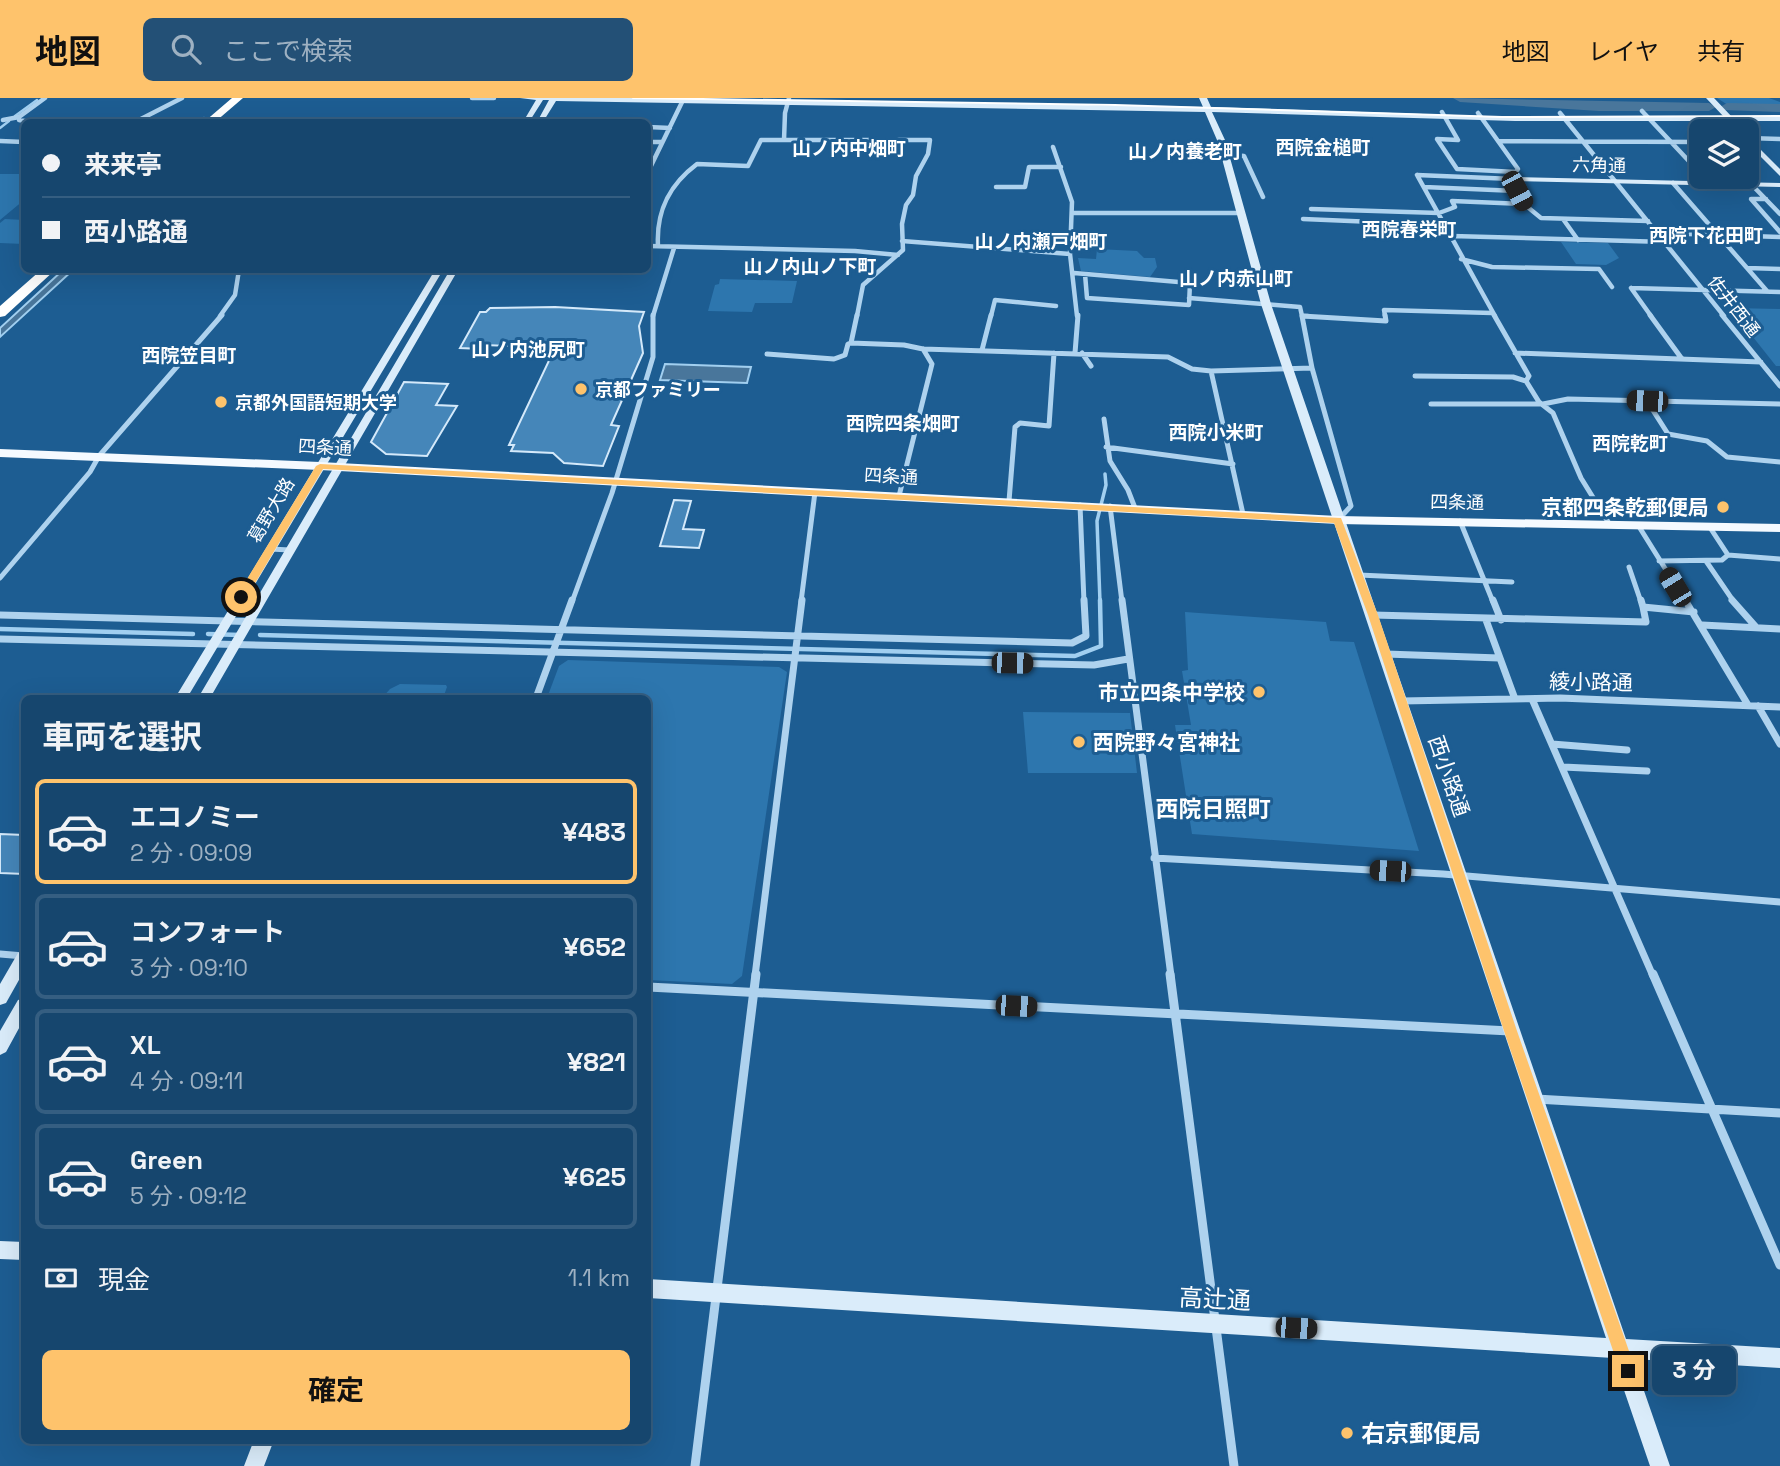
<!DOCTYPE html>
<html lang="ja">
<meta charset="utf-8">
<style>
:root{--surface:#16466e;--page:#235076;--text:#f1f3f6;--muted:#9eb1c2;--line:#355e81;--accent:#fec36c}
body{margin:0;font-family:"Space Grotesk","Noto Sans JP",sans-serif;background:var(--page);color:var(--text);height:100vh;display:flex;flex-direction:column;font-size:26px;white-space:nowrap}
*{box-sizing:border-box;margin:0}
p{font-size:23px;color:var(--muted)}
.icon{flex:none;width:38px;height:38px;fill:none;stroke:currentColor;stroke-width:2;stroke-linecap:round;stroke-linejoin:round}
.map{position:relative;flex:1;overflow:hidden}
.side{position:absolute;left:21px;top:597px;width:630px;height:749px;display:flex;flex-direction:column;background:var(--surface);border-radius:10px;box-shadow:0 7px 28px #0002,0 0 0 2px var(--line)}
.side>*{flex:none}
.banner{position:absolute;left:21px;top:21px;width:630px;height:154px;border-radius:10px;box-shadow:0 7px 28px #0002,0 0 0 2px var(--line);display:grid;align-content:center;height:154px;padding:0 21px;background:var(--surface)}
.tools{position:absolute;left:1689px;top:21px;display:grid;gap:14px}
.tools a{display:grid;place-items:center;width:70px;height:70px;border-radius:10px;background:var(--surface);box-shadow:0 7px 28px #0002,0 0 0 2px var(--line);font-size:35px}
.end{position:absolute;width:32px;height:32px;margin:-16px;border:9px solid #fec36c;background:#111;box-shadow:0 0 0 4px #111}
.from{border-radius:50%}
.bubble{position:absolute;height:49px;border-radius:10px;background:var(--surface);box-shadow:0 7px 28px #0002,0 0 0 2px var(--line);font-size:23px;font-weight:700;line-height:49px;text-align:center}
.car{position:absolute;width:21px;height:42px;margin:-21px -10px;border-radius:9px;box-shadow:0 0 5px 2px #0007;background:linear-gradient(#222 24%,#8ab4d8 0 40%,#222 0 76%,#8ab4d8 0 86%,#222 0)}
.banner b{display:flex;align-items:center;gap:24px;height:66px;font-size:26px}
.banner b+b{border-top:2px solid var(--line)}
.banner i{width:18px;height:18px;background:var(--text)}
ul{padding:0;list-style:none}
li{display:flex;align-items:center;gap:21px;height:105px;margin:0 14px 10px;padding:0 7px;border:4px solid var(--line);border-radius:10px}
li div{flex:1}
li b{display:block;font-size:26px}
li em{font-style:normal;font-weight:700}
li.selected{border-color:var(--accent)}
li>.icon{width:63px;height:63px;stroke-width:1.5}
h2{padding:0 21px;font-size:32px;line-height:84px}
.pay{display:flex;align-items:center;gap:18px;height:77px;padding:0 21px;font-size:26px}
.pay p{margin-inline-start:auto}
.cta{display:flex;gap:14px;margin-top:auto;padding:14px 21px}
.cta a{flex:1;height:80px;border-radius:10px;background:var(--accent);color:#111;font-size:28px;font-weight:700;line-height:80px;text-align:center}
header{display:flex;align-items:center;gap:42px;box-sizing:border-box;height:98px;padding:0 35px;background:var(--accent);color:#111}
header strong{font-size:33px}
nav{display:flex;gap:38px;margin-inline-start:auto;font-size:24px}
.search{width:490px;height:63px;background:var(--page);display:flex;align-items:center;gap:18px;box-sizing:border-box;padding:0 24px;border-radius:10px;color:var(--muted);font-size:26px}
.map>svg:first-child{display:block}
.green{fill:#2d76ae}
.water{fill:#49769b;stroke:#a1cff0;stroke-width:2}
.lines{fill:none;stroke-linecap:round;stroke-linejoin:round}
.stream-far2{stroke:#a1cff0;stroke-width:2.5}
.stream-far1{stroke:#a1cff0;stroke-width:3.5}
.stream{stroke:#a1cff0;stroke-width:4.5}
.river{fill:#49769b;fill-rule:evenodd}
.building{fill:#4586b9;stroke:#d4e9fa;stroke-width:2}
.street-far3{stroke:#aed2ee;stroke-width:4.5}
.street-far2{stroke:#aed2ee;stroke-width:5}
.street-far1{stroke:#aed2ee;stroke-width:7}
.street{stroke:#aed2ee;stroke-width:9}
.secondary{fill:#daecfa;fill-rule:evenodd}
.primary{fill:#f5faff;fill-rule:evenodd}
.highway{fill:#fff;fill-rule:evenodd}
.tram{stroke:#fff;stroke-width:2}
.route{fill:#fec36c}
.poi-dot{fill:#fec36c;stroke:#1d5d92;stroke-width:2.5}
.labels{text-anchor:middle;dominant-baseline:central;stroke-width:6;stroke-linejoin:round;paint-order:stroke}
.far-street-label{font-size:18px;fill:#fff;stroke:#1d5d92}
.far-poi-label{font-size:18px;font-weight:bold;fill:#fff;stroke:#1d5d92;text-anchor:start}
.far-neighbourhood-label{font-size:19px;font-weight:bold;fill:#fff;stroke:#1d5d92}
.poi-label{font-size:21px;font-weight:bold;fill:#fff;stroke:#1d5d92;text-anchor:end}
.street-label{font-size:21px;fill:#fff;stroke:#1d5d92}
.neighbourhood-label{font-size:23px;font-weight:bold;fill:#fff;stroke:#1d5d92}
.near-street-label{font-size:24px;fill:#fff;stroke:#1d5d92}
.near-poi-label{font-size:24px;font-weight:bold;fill:#fff;stroke:#1d5d92;text-anchor:start}
</style>
<header>
<strong>地図</strong>
<div class="search"><svg class="icon" aria-label="search" viewBox="0 0 24 24"><circle cx="10" cy="10" r="6"/><path d="M15 15l6 6"/></svg>ここで検索</div>
<nav><a>地図</a><a>レイヤ</a><a>共有</a></nav>
</header>
<div class="map">
<svg width="1780" height="1368" viewBox="0 0 1780 1368">
<rect width="100%" height="100%" fill="#1d5d92"/>
<!-- green -->
<path class="green" d="M1717,0H1769L1780,4V10L1731,9Z
M0,76H24V102L0,122Z
M5,121L24,122V146L0,145V125Z
M1561,144L1608,145L1619,160L1606,167L1576,166Z
M1097,151L1137,153L1144,160H1155L1157,169L1150,179L1081,173L1078,160L1096,161Z
M720,181L797,183L792,205H755L752,214L708,213L715,187L719,186Z
M1730,210L1780,211V268H1776Z
M1185,514L1326,524L1330,543L1354,544L1419,753L1192,736L1175,627H1191L1182,573L1188,572Z
M568,562L779,569L787,574L742,878L732,886L648,882V600H547L559,568Z
M400,586L446,587L447,589L443,600H382L390,591Z
M1023,614L1130,615L1137,675H1028Z"/>
<!-- water -->
<path class="water" d="M63,172H73L0,239V230Z
M665,266L751,269L747,285L660,282Z"/>
<g class="lines">
<!-- stream-far2 -->
<path class="stream-far2" d="M15,18L37,2
M199,24L204,20
M0,30L9,23"/>
<!-- stream-far1 -->
<path class="stream-far1" d="M1100,504L1097,423L1106,387L1105,376"/>
<!-- stream -->
<path class="stream" d="M0,531L193,536
M208,536L240,537
M260,537L1075,558L1101,548L1100,502"/>
<!-- river -->
<path class="river" d="M1453,0L1709,5L1716,9L1709,13H1599L1460,4Z
M1727,5L1780,6V14L1722,12L1720,9Z"/>
</g>
<!-- building -->
<path class="building" d="M555,209L644,214L639,228L643,255L611,327L619,328L603,368L564,365L553,355L511,353L514,347H509L555,250L484,247L482,251L460,250L480,214H486L490,210Z
M404,284L448,286L436,307L457,308L427,358L386,356L371,344Z
M674,402L691,403L683,431L704,432L699,450L660,448Z
M0,736L24,737V776L0,775Z"/>
<g class="lines">
<!-- street-far3 -->
<path class="street-far3" d="M472,0H494
M1642,13L1701,76
M1442,14L1458,42L1437,41L1457,71L1516,74
M1478,15L1518,71L1515,75L1517,79L1511,82L1525,107L1541,120L1648,123
M1560,15L1724,218
M3,22L19,19
M30,24L19,22V19L45,0
M135,24L182,0
M648,29L670,30
M1747,40L1780,41
M784,42L785,15L789,0
M0,43L24,44
M1498,43L1701,44
M648,44H662
M1053,49L1072,104L1070,156L1077,218
M1222,56L1244,58L1263,99
M648,74L684,0
M1417,77L1495,218
M1417,77L1513,81
M1673,85L1767,193
M1751,86L1780,116
M996,89H1025L1029,69H1061
M1424,89L1517,93
M1766,101H1751L1780,134
M1311,111L1439,115L1455,109L1452,103L1524,106
M1073,115H1239
M1303,121L1445,127
M1563,121L1578,142
M1658,135L1780,139
M1452,138L1666,144
M902,143L1070,156
M648,148L855,153L898,157
M658,148C656,113 669,87 697,66L748,68L761,42H930L928,56L916,78L913,97L906,107L902,126L903,152L863,187L857,218
M1461,161L1492,169L1599,171L1612,189
M1747,170L1780,171
M1074,175L1190,185L1189,207L1087,200L1085,176
M1631,190L1780,194
M1631,190L1651,218
M1189,200L1300,209L1302,218
M220,218L235,197L239,172
M653,218L674,150
M991,218L995,202L1056,208
M1302,218H1308
M1385,218L1384,212L1492,215"/>
<!-- street-far2 -->
<path class="street-far2" d="M857,217L851,245L904,247L923,251L1168,259L1192,271L1211,273L1312,270
M1494,217L1529,278L1526,283L1539,304L1553,315L1581,380L1610,427
M1650,217L1682,261
M1722,217L1780,288
M982,252L991,217
M1075,255L1078,217
M1082,255L1091,268
M1515,255L1761,264
M767,256L834,261L845,257L848,246L851,245
M1211,273L1243,416
M1415,278L1513,279L1526,283
M1647,303L1668,336L1707,343L1727,359L1780,364
M1431,306H1543L1568,301L1780,306
M1104,321L1110,363L1128,392L1135,410
M1106,349L1233,366
M899,398L932,266L923,251
M1009,403L1015,329L1020,325L1049,328L1054,255
M1080,407L1084,504
M1110,408L1122,504
M1338,422L1351,408L1312,270L1302,218L1386,223L1385,217
M1460,423L1493,504
M1638,427L1686,504
M270,451L290,452
M1728,457L1780,461
M1659,463L1722,462L1728,457L1709,428
M1706,463L1734,504
M1629,469L1641,504
M1359,477L1512,484
M0,480L90,374L99,358L222,217
M572,504L612,395L653,259V217
M801,504L815,394"/>
<!-- street-far1 -->
<path class="street-far1" d="M1122,502L1171,878
M1493,502L1501,522
M1641,502L1643,509
M1685,502L1748,607
M1732,502L1756,529
M0,517L1072,545L1086,538L1084,502
M1373,517L1646,524L1643,509L1694,514
M1486,522L1515,601
M1702,527L1780,531
M0,541L1094,567L1128,561
M1386,556L1499,560
M536,600L572,502
M1532,601L1653,878
M1401,603L1560,600L1780,609
M1758,608L1780,646
M1552,646L1627,652
M1563,669L1647,673
M1154,760L1443,776L1780,804
M0,856L24,858
M755,878L802,502"/>
<!-- street -->
<path class="street" d="M1170,876L1234,1368
M1653,876L1780,1167
M648,889L1510,933
M1536,1001L1780,1015
M695,1368L756,876"/>
<!-- secondary -->
<path class="secondary" d="M520,0H667L1203,9L1199,0H1207L1211,9L1515,19H1724L1706,0H1714L1732,19H1780V23H1736L1745,33H1737L1728,23H1515L1212,14L1225,42L1271,206L1626,1241L1780,1250V1270L1633,1261L1670,1368H1650L1613,1260L648,1200V1181L1606,1240L1261,206L1217,42L1205,14L556,3L543,24H537L549,2H543L529,24H523L536,2Z
M1746,37L1780,71V78L1746,44Z
M1514,79L1780,85V89L1511,83V79Z
M435,172H443L187,600H175Z
M450,172H458L210,600H198Z
M24,853V873L6,905L0,907V886L18,855Z
M24,900V921L6,954L0,957V933L18,902Z
M0,1143L24,1144V1162L0,1161Z
M254,1342H274L264,1368H244Z"/>
<!-- primary -->
<path class="primary" d="M0,351L320,364L1338,418L1780,426V434L1338,426L320,372L0,359Z"/>
<!-- highway -->
<path class="highway" d="M232,0H243L215,24H204Z
M41,172H55L5,218L0,219V208Z"/>
<!-- tram -->
<path class="tram" d="M633,0L1115,7L1502,19L1780,18"/>
</g>
<!-- route -->
<path class="route" d="M320,366L1341,420L1378,517L1517,933L1636,1273L1633,1279L1628,1281L1622,1279L1620,1273L1504,933L1368,517L1334,425L323,371L245,502H238L236,499L316,368Z"/>
<!-- markers -->
<g class="poi-dot">
<circle cx="581" cy="291" r="7"/>
<circle cx="221" cy="304" r="7"/>
<circle cx="1723" cy="409" r="7"/>
<circle cx="1259" cy="594" r="7"/>
<circle cx="1079" cy="644" r="7"/>
<circle cx="1347" cy="1335" r="7"/>
</g>
<g class="labels">
<!-- far-street labels -->
<g class="far-street-label">
<text transform="translate(1599 67) rotate(1)">六角通</text>
<text transform="translate(1734 208) rotate(52)">佐井西通</text>
<text transform="translate(325 349) rotate(3)">四条通</text>
<text transform="translate(891 378) rotate(3)">四条通</text>
<text transform="translate(1457 404) rotate(1)">四条通</text>
<text transform="translate(271 412) rotate(-59)">葛野大路</text>
</g>
<!-- far-poi labels -->
<g class="far-poi-label">
<text x="595" y="291">京都ファミリー</text>
<text x="235" y="304">京都外国語短期大学</text>
</g>
<!-- far-neighbourhood labels -->
<g class="far-neighbourhood-label">
<text x="1323" y="49">西院金槌町</text>
<text x="849" y="50">山ノ内中畑町</text>
<text x="1185" y="53">山ノ内養老町</text>
<text x="1409" y="131">西院春栄町</text>
<text x="1706" y="137">西院下花田町</text>
<text x="1041" y="143">山ノ内瀬戸畑町</text>
<text x="810" y="168">山ノ内山ノ下町</text>
<text x="1236" y="180">山ノ内赤山町</text>
<text x="528" y="251">山ノ内池尻町</text>
<text x="189" y="257">西院笠目町</text>
<text x="903" y="325">西院四条畑町</text>
<text x="1216" y="334">西院小米町</text>
<text x="1630" y="345">西院乾町</text>
</g>
<!-- poi labels -->
<g class="poi-label">
<text x="1709" y="409">京都四条乾郵便局</text>
<text x="1245" y="594">市立四条中学校</text>
<text x="1093" y="644" text-anchor="start">西院野々宮神社</text>
</g>
<!-- street labels -->
<g class="street-label">
<text transform="translate(1591 584) rotate(1)">綾小路通</text>
<text transform="translate(1449 678) rotate(71)">西小路通</text>
</g>
<!-- neighbourhood labels -->
<g class="neighbourhood-label">
<text x="1213" y="711">西院日照町</text>
</g>
<!-- near-street labels -->
<g class="near-street-label">
<text transform="translate(1215 1201) rotate(3)">高辻通</text>
</g>
<!-- near-poi labels -->
<g class="near-poi-label">
<text x="1361" y="1335">右京郵便局</text>
</g>
</g>
</svg>
<div class="tools">
<a><svg class="icon" aria-label="layers" viewBox="0 0 24 24"><path d="M12 4l9 5-9 5-9-5zM3 14l9 5 9-5"/></svg></a>
</div>
<i class="end from" style="left:241px;top:499px"></i>
<i class="end" style="left:1628px;top:1273px"></i>
<div class="bubble" style="left:1652px;top:1248px;width:84px">3 分</div>
<i class="car" style="left:1517px;top:93px;rotate:152deg"></i>
<i class="car" style="left:1647px;top:303px;rotate:272deg"></i>
<i class="car" style="left:1675px;top:489px;rotate:329deg"></i>
<i class="car" style="left:1012px;top:565px;rotate:91deg"></i>
<i class="car" style="left:1390px;top:773px;rotate:273deg"></i>
<i class="car" style="left:1016px;top:908px;rotate:93deg"></i>
<i class="car" style="left:1296px;top:1230px;rotate:93deg"></i>
<div class="banner">
<b><i class="from"></i>来来亭</b>
<b><i></i>西小路通</b>
</div>
<section class="side">
<h2>車両を選択</h2>
<ul>
<li class="selected"><svg class="icon" aria-label="car" viewBox="0 0 24 24"><path d="M5 17H2v-5l4-1 3-4h7l3 4 3 1v5h-3M9 17h6M6 11h13"/><circle cx="7" cy="17" r="2"/><circle cx="17" cy="17" r="2"/></svg><div><b>エコノミー</b><p>2 分 · 09:09</p></div><em>¥483</em></li>
<li><svg class="icon" aria-label="car" viewBox="0 0 24 24"><path d="M5 17H2v-5l4-1 3-4h7l3 4 3 1v5h-3M9 17h6M6 11h13"/><circle cx="7" cy="17" r="2"/><circle cx="17" cy="17" r="2"/></svg><div><b>コンフォート</b><p>3 分 · 09:10</p></div><em>¥652</em></li>
<li><svg class="icon" aria-label="car" viewBox="0 0 24 24"><path d="M5 17H2v-5l4-1 3-4h7l3 4 3 1v5h-3M9 17h6M6 11h13"/><circle cx="7" cy="17" r="2"/><circle cx="17" cy="17" r="2"/></svg><div><b>XL</b><p>4 分 · 09:11</p></div><em>¥821</em></li>
<li><svg class="icon" aria-label="car" viewBox="0 0 24 24"><path d="M5 17H2v-5l4-1 3-4h7l3 4 3 1v5h-3M9 17h6M6 11h13"/><circle cx="7" cy="17" r="2"/><circle cx="17" cy="17" r="2"/></svg><div><b>Green</b><p>5 分 · 09:12</p></div><em>¥625</em></li>
</ul>
<div class="pay"><svg class="icon" aria-label="cash" viewBox="0 0 24 24"><path d="M3 7h18v10H3z"/><circle cx="12" cy="12" r="2"/></svg>現金<p>1.1 km</p></div>
<div class="cta"><a>確定</a></div>
</section>
</div>
